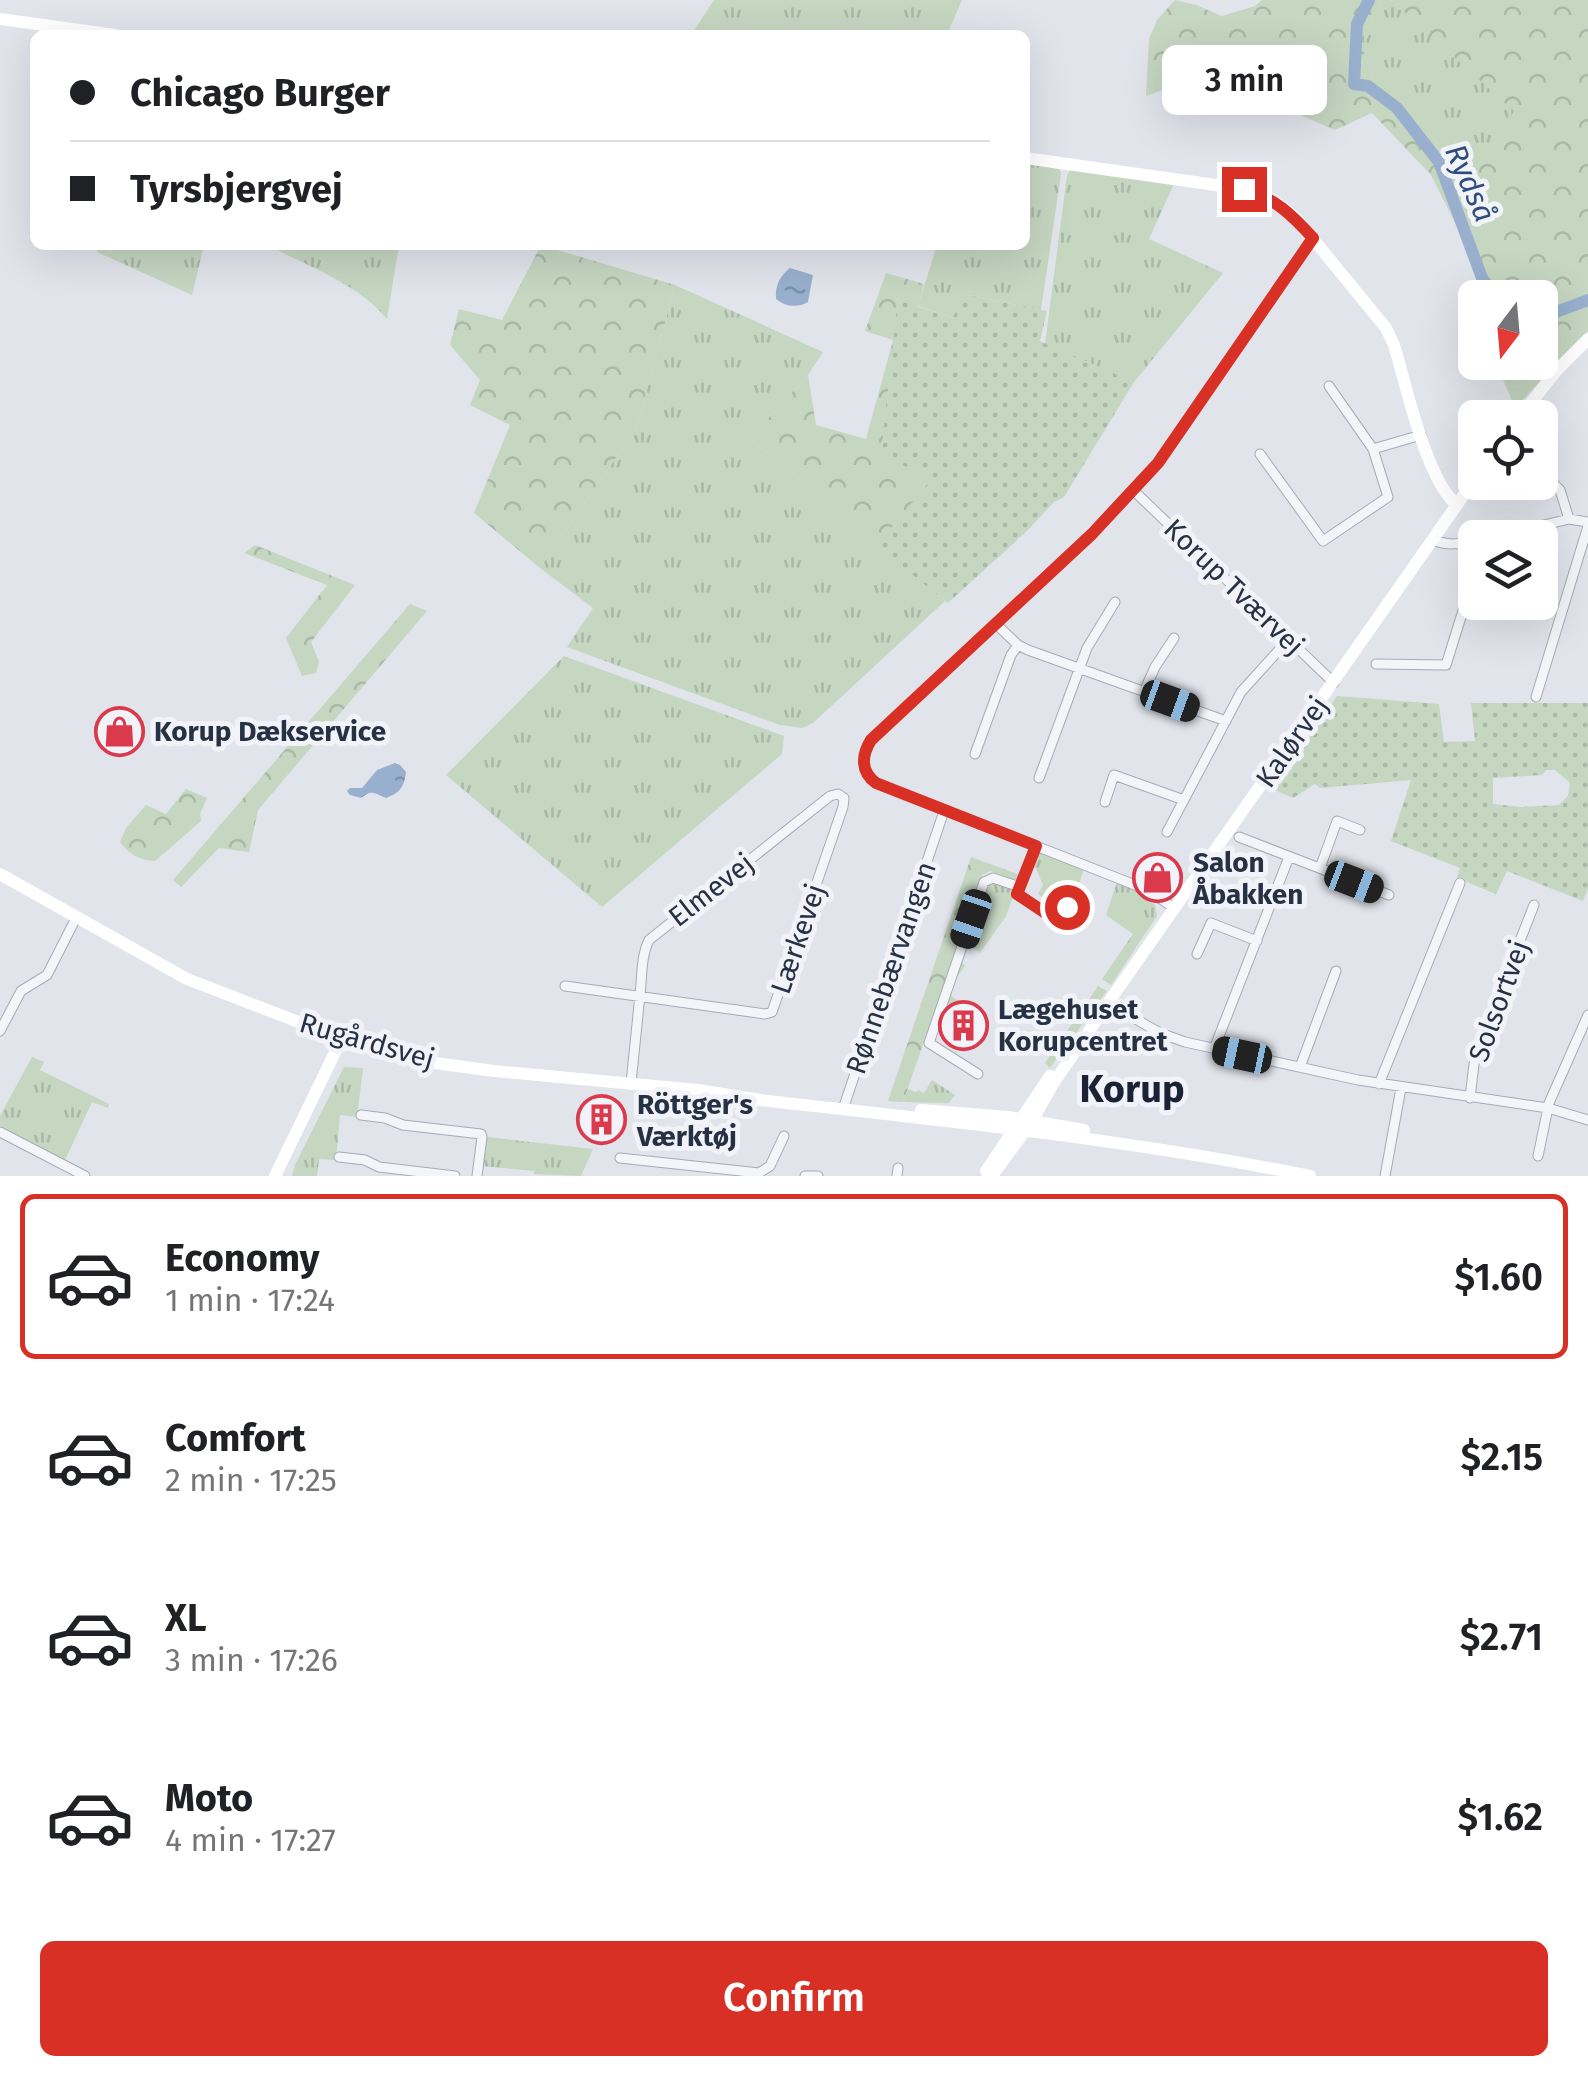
<!DOCTYPE html>
<meta charset="utf-8">
<style>
:root{--surface:#fff;--page:#f2f2f2;--text:#202124;--muted:#757577;--line:#e0e0e0;--accent:#d93025}
body{margin:0;font-family:"Fira Sans",sans-serif;background:var(--page);color:var(--text);height:100vh;display:flex;flex-direction:column;font-size:38px;white-space:nowrap}
*{box-sizing:border-box;margin:0}
p{font-size:32px;color:var(--muted)}
.icon{flex:none;width:55px;height:55px;fill:none;stroke:currentColor;stroke-width:2;stroke-linecap:round;stroke-linejoin:round}
.map{position:relative;height:1176px;overflow:hidden}
.sheet{display:flex;flex-direction:column;background:var(--surface);flex:1}
.sheet>*{flex:none}
.banner{position:absolute;left:30px;top:30px;width:1000px;height:220px;border-radius:15px;box-shadow:0 10px 40px #0002;display:grid;align-content:center;height:220px;padding:0 40px;background:var(--surface)}
.needle{width:65px;rotate:196deg}
.buttons{position:absolute;left:1458px;top:280px;display:grid;gap:20px}
.buttons a{display:grid;place-items:center;width:100px;height:100px;border-radius:15px;background:var(--surface);box-shadow:0 10px 40px #0002;font-size:50px}
.end{position:absolute;width:45px;height:45px;margin:-22px;border:12px solid #d93025;background:#fff;box-shadow:0 0 0 5px #fff}
.from{border-radius:50%}
.bubble{position:absolute;height:70px;border-radius:15px;background:var(--surface);box-shadow:0 10px 40px #0002;font-size:32px;font-weight:600;line-height:70px;text-align:center}
.car{position:absolute;width:30px;height:60px;margin:-30px -15px;border-radius:12px;box-shadow:0 0 8px 2px #0007;background:linear-gradient(#222 24%,#8ab4d8 0 40%,#222 0 76%,#8ab4d8 0 86%,#222 0)}
.banner b{display:flex;align-items:center;gap:35px;height:95px;font-size:38px}
.banner b+b{border-top:2px solid var(--line)}
.banner i{width:25px;height:25px;background:var(--text)}
ul{padding:18px 0 0;list-style:none}
li{display:flex;align-items:center;gap:30px;height:165px;margin:0 20px 15px;padding:0 20px;border:5px solid transparent;border-radius:15px}
li div{flex:1}
li b{display:block;font-size:38px}
li em{font-style:normal;font-weight:600}
li.selected{border-color:var(--accent)}
li>.icon{width:90px;height:90px;stroke-width:1.5}
.primary-button{display:flex;gap:20px;margin-top:auto;padding:20px 40px}
.primary-button a{flex:1;height:115px;border-radius:15px;background:var(--accent);color:#fff;font-size:40px;font-weight:600;line-height:115px;text-align:center}
.map>svg:first-child{display:block}
.grass{fill:url(#grass-tufts)}
.forest{fill:url(#forest-crowns)}
.park{fill:url(#park-dots);fill-rule:evenodd}
.water{fill:url(#water-ripples)}
.lines{fill:none;stroke-linecap:round;stroke-linejoin:round}
.river{stroke:#98b0ce;stroke-width:12}
.street-casing{stroke:#a5abb6;stroke-width:11}
.street{stroke:#f4f5f9;stroke-width:9}
.secondary{stroke:#fff;stroke-width:12}
.route{stroke:#d93025;stroke-width:12}
.labels{text-anchor:middle;dominant-baseline:central;stroke-width:10;stroke-linejoin:round;paint-order:stroke}
.street-label{font-size:28px;fill:#273144;stroke:#f1f3f8}
.poi-label{font-size:28px;font-weight:bold;fill:#273144;stroke:#f1f3f8;text-anchor:start}
.water-label{font-size:30px;font-style:italic;fill:#2d4d7c;stroke:#f1f3f8}
.district-label{font-size:38px;font-weight:bold;fill:#1a2235;stroke:#f1f3f8}
</style>
<div class="map">
<svg width="1588" height="1176" viewBox="0 0 1588 1176">
<defs>
<pattern id="grass-tufts" width="24" height="20" patternUnits="userSpaceOnUse" patternTransform="scale(2.5)"><rect width="24" height="20" fill="#c5d6c1"/><path d="M3 7l-1-3M5 7V3M7 7l1-3M15 17l-1-3M17 17v-4M19 17l1-3" fill="none" stroke="#a9b8a7"/></pattern>
<pattern id="forest-crowns" width="20" height="18" patternUnits="userSpaceOnUse" patternTransform="scale(2.5)"><rect width="20" height="18" fill="#c5d6c1"/><path d="M2 6a3 3 0 1 1 6 0M12 15a3 3 0 1 1 6 0" fill="none" stroke="#a9b8a7"/></pattern>
<pattern id="park-dots" width="8" height="8" patternUnits="userSpaceOnUse" patternTransform="scale(2.5)"><rect width="8" height="8" fill="#c5d6c1"/><path d="M2 2h.1M6 6h.1" fill="none" stroke="#a9b8a7" stroke-width="1.8" stroke-linecap="round"/></pattern>
<pattern id="water-ripples" width="26" height="14" patternUnits="userSpaceOnUse" patternTransform="scale(2.5)"><rect width="26" height="14" fill="#98b0ce"/><path d="M2 4q2-2 4 0t4 0M15 11q2-2 4 0t4 0" fill="none" stroke="#7c90a9"/></pattern>
</defs>
<rect width="100%" height="100%" fill="#e1e4eb"/>
<!-- grass -->
<path class="grass" d="M714,0H962L947,35H691Z
M1382,0H1391L1515,111L1467,189L1427,129L1378,91L1360,41Z
M1025,163L1059,167L1061,174L1041,310L963,294L953,318L918,306L937,245H1025Z
M1071,169L1174,184L1149,239L1223,273L1134,382L1045,344L1067,175Z
M98,245H204L192,295L97,252Z
M267,245H399L387,319C357,283 307,266 267,245Z
M675,285L823,352L808,375L750,438L945,601L813,723L802,728L780,725L567,647L593,608L540,568L637,427Z
M564,656L784,736L782,754L602,907L446,775Z
M1042,852L1084,868L1075,897L1066,883L1058,885L1059,889L1054,893L1055,899L1052,904L1038,894L1043,885L1033,862L1037,854Z
M993,882L1012,888L1015,892L1006,916L980,953L967,944L987,885Z
M1117,882L1137,892L1155,905L1157,916L1111,985L1102,979L1133,934L1106,915Z
M963,956L962,962L965,966L954,981L951,996L980,1015L988,1014L967,1044L938,1028L942,1014V1020L949,1022V1025L969,1037L977,1026L954,1006L948,1004L944,1008Z
M1098,986L1107,991L1050,1068L1045,1063Z
M32,1057L44,1062L40,1070L109,1104L108,1108L92,1102L65,1160L0,1126V1116Z
M344,1067L363,1068L357,1117L340,1115L336,1160L319,1159L317,1176H292L295,1165Z
M932,1080L955,1095L949,1103L903,1102L908,1089L916,1092L918,1090L924,1093Z
M487,1137L593,1149L581,1176L534,1174V1171L483,1166Z"/>
<!-- forest -->
<path class="forest" d="M1175,0L1196,5L1222,16L1255,6L1262,0H1382L1360,41L1378,91L1427,129L1467,189L1514,111L1391,0H1588V331L1515,408L1496,363L1540,362V298L1477,297V266L1431,175L1372,113L1335,130L1265,100L1273,62L1182,83L1146,96L1149,39L1157,20Z
M541,245L675,285L637,427L540,568L474,513L510,425L470,405L480,380L450,345L459,309L502,320Z
M886,273L924,284L918,307L930,480V589L750,438L808,375L816,425L866,439L893,340L865,331Z
M255,545L355,585L311,642L319,662L316,673L302,676L286,638L327,585L244,553Z
M410,604L427,611L258,810L249,852L219,848L181,887L173,880Z
M186,789L207,798L200,814L201,821L155,861C139,860 129,854 120,842L126,828L146,805L166,814Z
M971,857L1020,875L1016,880L990,871L982,875L903,1102L888,1101Z"/>
<!-- park -->
<path class="park" d="M962,294L1047,311L1040,341L1134,382L1064,497L1054,502L1028,530L948,603L876,546L930,481L881,452L898,300L953,318Z
M1337,696L1439,704L1444,742L1475,741L1471,703H1588V889L1583,901L1507,871L1496,894L1457,878L1460,868L1391,841L1411,780L1320,788L1315,784L1293,798L1275,790ZM1546,770H1555L1570,783L1568,796L1559,805L1521,807L1493,804V778L1542,775Z"/>
<!-- water -->
<path class="water" d="M790,268L813,275L808,302C797,308 786,307 776,299C775,285 780,276 790,268Z
M395,763L400,765L406,772C404,787 400,793 386,798C374,793 372,789 361,798L350,795L347,791L350,788H362L377,770Z"/>
<g class="lines">
<!-- river -->
<path class="river" d="M1369,0L1357,24L1354,84L1368,86L1397,108L1439,162L1482,278L1496,298
M1540,318L1588,300"/>
<defs>
<path id="street" d="M1373,449L1421,435
M1260,454L1323,541L1388,497L1373,449L1329,386
M1540,469L1560,490L1569,519
M1134,491L1334,683
M1491,538L1569,519L1588,522
M1432,540C1448,546 1459,544 1475,541
M996,624L1018,645L1028,650L1226,721
M1376,664L1446,665L1475,572
M1144,692L1155,667L1174,638
M1536,697L1588,526
M975,754L1011,655L1018,645
M1039,778L1087,648L1115,602
M1105,802L1114,775L1184,800
M1167,832L1241,692L1288,640
M1239,837L1389,895
M1036,846L1017,894L1055,919L1060,917L1072,900
M1320,868L1337,821L1360,830
M1174,908L1154,894L1135,885L876,783C861,771 861,756 871,740L1092,534L1158,463L1313,238
M1197,954L1211,923L1257,941
M565,986L765,1014L772,1012L843,807L844,798L838,794L830,796L649,940C641,956 642,977 640,995C637,1024 634,1054 631,1083
M1108,1003L1160,1033L1185,1042L1358,1080L1548,1108L1588,1120
M0,1031L21,991L47,975L76,918
M1214,1049L1289,857
M1300,1067L1336,971
M978,1074L929,1043L984,882L993,878L1020,887
M1379,1084L1460,883
M1470,1098L1474,1064L1481,1040L1534,905
M843,1109L942,817
M361,1115L385,1118L403,1125L481,1134L482,1137L477,1176
M0,1132L85,1176
M1538,1156L1549,1103L1588,1015
M339,1157L365,1160L379,1167L455,1176
M620,1158L759,1173L770,1166L784,1136
M805,1176H818
M897,1176L898,1168
M1385,1176L1401,1088"/>
</defs>
<!-- street casing -->
<use href="#street" class="street-casing"/>
<!-- street -->
<use href="#street" class="street"/>
<!-- secondary -->
<path class="secondary" d="M0,19L115,35
M1025,158L1244,189L1260,194L1276,202L1295,217L1386,328L1394,345C1406,384 1426,480 1457,505
M1519,418L1556,371L1588,339
M0,874L187,979L296,1021L390,1054L413,1060L494,1071L698,1090L760,1100C944,1121 1128,1139 1310,1176
M921,1110L1008,1117L1084,1130
M986,1171L1050,1076
M275,1176L342,1038
M992,1176L1032,1121L1053,1084L1108,1003L1475,479"/>
</g>
<g class="lines">
<!-- route -->
<path class="route" d="M1067,907L1058,918H1053L1017,894L1036,846L876,783C861,772 861,756 871,740L1092,534L1158,463L1313,238C1292,215 1275,198 1244,189"/>
</g>
<!-- icons -->
<defs>
<symbol id="shop-ring" viewBox="-11 -11 22 22"><circle r="9.5" fill="#f1f3f8" stroke="#db3a4c" stroke-width="1.5"/><path d="M-5-2.5h2.3a2.7 3.5 0 0 1 5.4 0H5L5.5 6h-11ZM-1.5-2.5h3a1.5 2.3 0 0 0-3 0Z" fill="#db3a4c"/></symbol>
<symbol id="building-ring" viewBox="-11 -11 22 22"><circle r="9.5" fill="#f1f3f8" stroke="#db3a4c" stroke-width="1.5"/><path d="M-4-6H4V6H1V3H-1V6H-4ZM-2.5-4.3h1.7v1.8h-1.7ZM.8-4.3h1.7v1.8H.8ZM-2.5-1h1.7V.8h-1.7ZM.8-1h1.7V.8H.8Z" fill="#db3a4c"/></symbol>
</defs>
<g fill-rule="evenodd">
<use href="#shop-ring" x="92" y="704" width="55" height="55"/>
<use href="#shop-ring" x="1130" y="850" width="55" height="55"/>
<use href="#building-ring" x="936" y="998" width="55" height="55"/>
<use href="#building-ring" x="574" y="1092" width="55" height="55"/>
</g>
<g class="labels">
<!-- street labels -->
<g class="street-label">
<text transform="translate(1234 587) rotate(44)">Korup Tværvej</text>
<text transform="translate(1292 742) rotate(-55)">Kalørvej</text>
<text transform="translate(711 890) rotate(-38)">Elmevej</text>
<text transform="translate(798 939) rotate(-71)">Lærkevej</text>
<text transform="translate(891 968) rotate(-71)">Rønnebærvangen</text>
<text transform="translate(1499 1001) rotate(-70)">Solsortvej</text>
<text transform="translate(367 1041) rotate(16)">Rugårdsvej</text>
</g>
<!-- poi labels -->
<g class="poi-label">
<text x="154" y="731">Korup Dækservice</text>
<text x="1193" y="862">Salon<tspan x="1193" dy="32">Åbakken</tspan></text>
<text x="998" y="1009">Lægehuset<tspan x="998" dy="32">Korupcentret</tspan></text>
<text x="637" y="1104">Röttger's<tspan x="637" dy="32">Værktøj</tspan></text>
</g>
<!-- water labels -->
<g class="water-label">
<text transform="translate(1470 183) rotate(66)">Rydså</text>
</g>
<!-- district labels -->
<g class="district-label">
<text x="1132" y="1089">Korup</text>
</g>
</g>
</svg>
<div class="buttons">
<a><svg class="needle" viewBox="-14 -14 28 28"><path d="M0-13l5 13h-10z" fill="#e53935"/><path d="M0 13l5-13h-10z" fill="#757577"/></svg></a>
<a><svg class="icon" aria-label="locate" viewBox="0 0 24 24"><circle cx="12" cy="12" r="6"/><path d="M12 2v4M12 18v4M2 12h4M18 12h4"/></svg></a>
<a><svg class="icon" aria-label="layers" viewBox="0 0 24 24"><path d="M12 4l9 5-9 5-9-5zM3 14l9 5 9-5"/></svg></a>
</div>
<i class="end from" style="left:1067px;top:907px"></i>
<i class="end" style="left:1244px;top:189px"></i>
<div class="bubble" style="left:1162px;top:45px;width:165px">3 min</div>
<i class="car" style="left:1170px;top:701px;rotate:110deg"></i>
<i class="car" style="left:1354px;top:882px;rotate:111deg"></i>
<i class="car" style="left:971px;top:919px;rotate:199deg"></i>
<i class="car" style="left:1242px;top:1055px;rotate:282deg"></i>
<div class="banner">
<b><i class="from"></i>Chicago Burger</b>
<b><i></i>Tyrsbjergvej</b>
</div>
</div>
<section class="sheet">
<ul>
<li class="selected"><svg class="icon" aria-label="car" viewBox="0 0 24 24"><path d="M5 17H2v-5l4-1 3-4h7l3 4 3 1v5h-3M9 17h6M6 11h13"/><circle cx="7" cy="17" r="2"/><circle cx="17" cy="17" r="2"/></svg><div><b>Economy</b><p>1 min · 17:24</p></div><em>$1.60</em></li>
<li><svg class="icon" aria-label="car" viewBox="0 0 24 24"><path d="M5 17H2v-5l4-1 3-4h7l3 4 3 1v5h-3M9 17h6M6 11h13"/><circle cx="7" cy="17" r="2"/><circle cx="17" cy="17" r="2"/></svg><div><b>Comfort</b><p>2 min · 17:25</p></div><em>$2.15</em></li>
<li><svg class="icon" aria-label="car" viewBox="0 0 24 24"><path d="M5 17H2v-5l4-1 3-4h7l3 4 3 1v5h-3M9 17h6M6 11h13"/><circle cx="7" cy="17" r="2"/><circle cx="17" cy="17" r="2"/></svg><div><b>XL</b><p>3 min · 17:26</p></div><em>$2.71</em></li>
<li><svg class="icon" aria-label="car" viewBox="0 0 24 24"><path d="M5 17H2v-5l4-1 3-4h7l3 4 3 1v5h-3M9 17h6M6 11h13"/><circle cx="7" cy="17" r="2"/><circle cx="17" cy="17" r="2"/></svg><div><b>Moto</b><p>4 min · 17:27</p></div><em>$1.62</em></li>
</ul>
<div class="primary-button"><a>Confirm</a></div>
</section>
